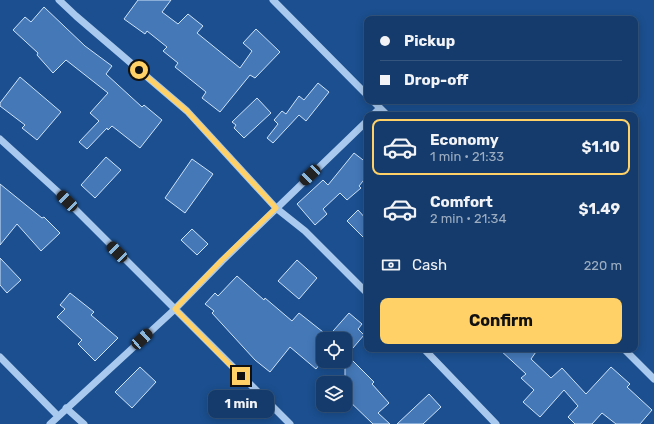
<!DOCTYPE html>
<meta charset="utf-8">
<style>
:root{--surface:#143b6b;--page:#214673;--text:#f1f3f6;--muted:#9dadc1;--line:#33557e;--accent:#ffd166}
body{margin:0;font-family:Rubik,sans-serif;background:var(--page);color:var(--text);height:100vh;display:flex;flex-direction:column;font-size:15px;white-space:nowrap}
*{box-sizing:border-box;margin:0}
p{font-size:13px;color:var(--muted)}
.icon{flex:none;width:22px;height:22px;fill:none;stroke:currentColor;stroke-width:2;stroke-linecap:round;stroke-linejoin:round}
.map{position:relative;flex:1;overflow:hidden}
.drawer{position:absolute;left:364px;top:112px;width:274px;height:240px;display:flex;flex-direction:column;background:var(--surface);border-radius:8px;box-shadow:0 2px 10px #0003,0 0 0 1px var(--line)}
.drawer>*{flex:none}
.banner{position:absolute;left:364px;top:16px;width:274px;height:88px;border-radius:8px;box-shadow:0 2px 10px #0003,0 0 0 1px var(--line);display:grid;align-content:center;height:88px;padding:0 16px;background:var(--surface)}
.buttons{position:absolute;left:316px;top:332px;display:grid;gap:8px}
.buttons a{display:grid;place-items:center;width:36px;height:36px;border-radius:8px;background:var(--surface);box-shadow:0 2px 10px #0003,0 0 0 1px var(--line);font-size:20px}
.end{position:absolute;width:18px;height:18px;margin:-9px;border:5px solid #ffd166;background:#111;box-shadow:0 0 0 2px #111}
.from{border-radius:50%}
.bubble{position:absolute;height:28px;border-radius:8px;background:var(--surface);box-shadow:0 2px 10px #0003,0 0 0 1px var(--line);font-size:13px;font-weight:700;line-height:28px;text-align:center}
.car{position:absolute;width:12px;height:24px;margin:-12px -6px;border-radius:5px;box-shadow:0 0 3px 1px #0007;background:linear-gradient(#222 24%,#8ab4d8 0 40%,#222 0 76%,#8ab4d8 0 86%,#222 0)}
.banner b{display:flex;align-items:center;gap:14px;height:38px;font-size:15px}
.banner b+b{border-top:1px solid var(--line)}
.banner i{width:10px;height:10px;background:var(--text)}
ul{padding:7px 0 0;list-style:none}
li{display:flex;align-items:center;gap:12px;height:56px;margin:0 8px 6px;padding:0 8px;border:2px solid transparent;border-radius:8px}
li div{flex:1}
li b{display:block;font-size:15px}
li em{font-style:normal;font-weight:700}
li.selected{border-color:var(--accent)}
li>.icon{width:36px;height:36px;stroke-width:1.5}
.pay{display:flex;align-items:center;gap:10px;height:44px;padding:0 16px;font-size:15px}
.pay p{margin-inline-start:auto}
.cta{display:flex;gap:8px;margin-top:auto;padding:8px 16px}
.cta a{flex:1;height:46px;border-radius:8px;background:var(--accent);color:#111;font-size:16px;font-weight:700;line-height:46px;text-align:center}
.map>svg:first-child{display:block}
.building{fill:#4478b7;stroke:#cfe3fa}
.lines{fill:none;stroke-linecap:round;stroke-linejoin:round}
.minor{stroke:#a9c9ee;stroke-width:7}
.route{stroke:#ffd166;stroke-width:5}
</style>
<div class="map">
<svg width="654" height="424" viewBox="0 0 654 424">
<rect width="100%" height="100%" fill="#1b4f8f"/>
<!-- building -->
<path class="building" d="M138,0H171L162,12L178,24L188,14L203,26L197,33L240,68L252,51L243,43L256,29L280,52L255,78L250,75L220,112L202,98L206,92L175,67L178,63L163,51L167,47L147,31L145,34L124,19Z
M44,7L85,46L112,66L106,74L142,107L144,105L162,120L140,148L112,126L108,130L107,128L87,149L79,142L99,121L90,113L108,93L66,60L53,73L37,55L38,53L13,30L25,17L31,22Z
M20,77L61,112L37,140L22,128L25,125L0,106V103Z
M318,83L329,92L306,121L299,115L273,143L267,138L278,124L274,120L282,111L286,114L299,96L304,100Z
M257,98L271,113L244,138L234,128L236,125L232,122Z
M354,153L367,163V176L359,186L361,188L347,200L340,193L323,209L327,214L315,225L297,204L323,180L328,185Z
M106,157L121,170L95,198L81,185Z
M192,159L213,174L185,213L165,198Z
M0,184L42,218L44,217L60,233L41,251L17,224L0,245Z
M358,210L367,220V241L347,221Z
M192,229L208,244L197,255L181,240Z
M0,258L21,280L7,293L0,285Z
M297,260L317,278L299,299L278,281Z
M237,276L264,300L265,298L292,321L299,313L323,332V360L316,369L290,347L270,372L255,360L212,313L214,311L205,304L215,293L218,296Z
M70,293L94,312L91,315L118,338L95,361L78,344L82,340L57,317L65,309L60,305Z
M349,313L362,324L358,329L364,335L347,355L374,382L372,384L389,403L378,413L390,424H373L345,397V388L352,382L345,376V339H326Z
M499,349H538L531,359L551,378L562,368L586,394L611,367L630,384L627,387L652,410L640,424H616L602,413L592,424H575L568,417L578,406L564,390L540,417L523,402L534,390L521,378L526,374Z
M140,367L156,382L132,408L115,392Z
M429,394L441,407L423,424H397Z"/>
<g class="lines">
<!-- minor -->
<path class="minor" d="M59,0L76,16L187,111L276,208L305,231L367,293
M273,0L367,95
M373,101L387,115
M373,115L380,108
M0,139L57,191L175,309L222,261L367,121
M424,349L496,424
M624,349L654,379
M0,357L58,416
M66,408L84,424
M50,424L175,309L290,424"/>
</g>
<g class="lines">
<!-- route -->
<path class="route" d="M139,70L187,111L276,208L222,260L175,309L241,376"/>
</g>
</svg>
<div class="buttons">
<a><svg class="icon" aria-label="locate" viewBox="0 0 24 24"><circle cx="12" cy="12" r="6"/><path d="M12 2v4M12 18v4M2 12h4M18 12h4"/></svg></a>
<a><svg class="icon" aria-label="layers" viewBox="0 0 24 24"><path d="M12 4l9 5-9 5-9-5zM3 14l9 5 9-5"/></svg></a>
</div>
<i class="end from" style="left:139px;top:70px"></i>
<i class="end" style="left:241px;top:376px"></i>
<div class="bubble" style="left:208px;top:390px;width:66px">1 min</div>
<i class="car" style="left:310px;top:175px;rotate:226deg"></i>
<i class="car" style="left:67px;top:201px;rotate:315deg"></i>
<i class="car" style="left:117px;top:252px;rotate:316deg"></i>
<i class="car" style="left:142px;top:339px;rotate:48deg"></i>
<div class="banner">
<b><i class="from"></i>Pickup</b>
<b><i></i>Drop-off</b>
</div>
<section class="drawer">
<ul>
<li class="selected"><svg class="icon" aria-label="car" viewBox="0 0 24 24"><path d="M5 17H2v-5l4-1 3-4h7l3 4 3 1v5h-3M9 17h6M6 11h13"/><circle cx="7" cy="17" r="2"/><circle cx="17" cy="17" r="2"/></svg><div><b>Economy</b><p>1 min · 21:33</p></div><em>$1.10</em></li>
<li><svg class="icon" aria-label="car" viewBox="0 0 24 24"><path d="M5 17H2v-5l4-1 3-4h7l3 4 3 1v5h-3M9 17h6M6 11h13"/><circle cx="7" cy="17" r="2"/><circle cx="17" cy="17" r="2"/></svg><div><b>Comfort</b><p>2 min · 21:34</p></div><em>$1.49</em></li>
</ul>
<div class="pay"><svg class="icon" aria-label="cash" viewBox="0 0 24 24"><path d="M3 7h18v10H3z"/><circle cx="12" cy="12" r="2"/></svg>Cash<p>220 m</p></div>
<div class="cta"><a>Confirm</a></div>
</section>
</div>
